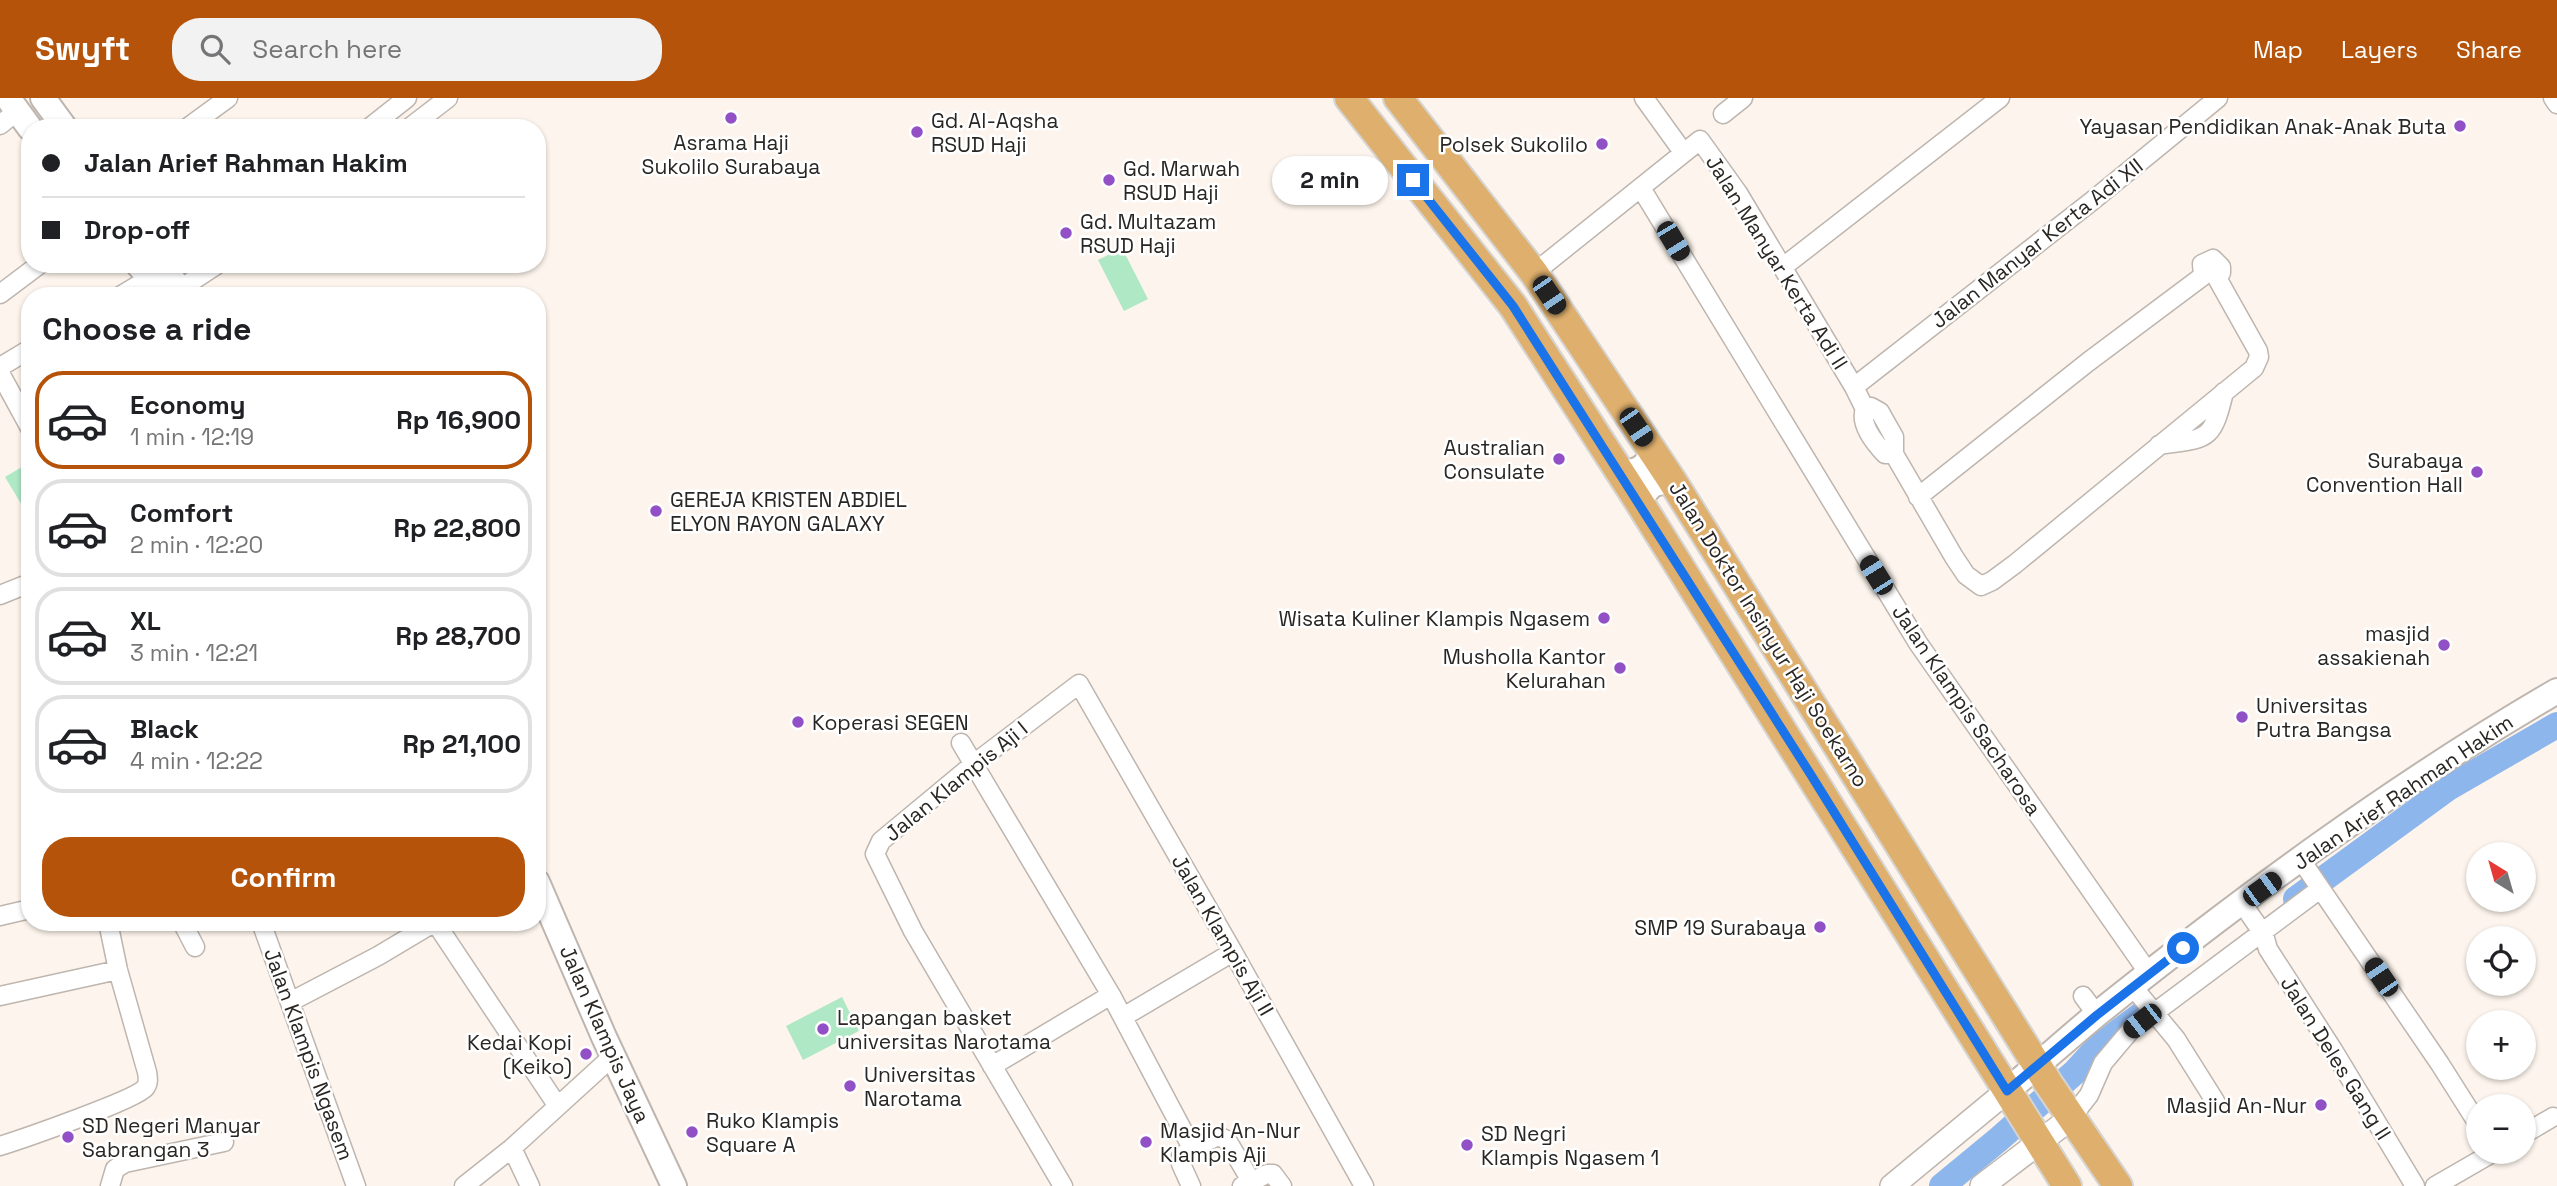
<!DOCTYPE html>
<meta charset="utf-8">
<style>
:root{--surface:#fff;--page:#f2f2f2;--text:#202124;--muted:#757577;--line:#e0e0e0;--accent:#b45309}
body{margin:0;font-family:"Space Grotesk",sans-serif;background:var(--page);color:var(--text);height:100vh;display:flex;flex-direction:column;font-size:26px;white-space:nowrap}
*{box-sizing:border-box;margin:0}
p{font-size:23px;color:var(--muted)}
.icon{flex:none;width:38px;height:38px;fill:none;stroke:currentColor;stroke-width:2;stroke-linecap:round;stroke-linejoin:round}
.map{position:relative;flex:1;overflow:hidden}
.details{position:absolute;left:21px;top:189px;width:525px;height:644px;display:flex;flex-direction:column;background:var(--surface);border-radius:28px;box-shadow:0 2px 5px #0004}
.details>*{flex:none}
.top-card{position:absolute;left:21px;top:21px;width:525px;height:154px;border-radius:28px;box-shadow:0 2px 5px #0004;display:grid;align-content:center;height:154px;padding:0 21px;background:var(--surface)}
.needle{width:46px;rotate:323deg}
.controls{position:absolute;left:2466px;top:744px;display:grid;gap:14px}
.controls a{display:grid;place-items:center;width:70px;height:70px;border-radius:50%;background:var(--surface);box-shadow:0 2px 5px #0004;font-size:35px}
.end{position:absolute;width:32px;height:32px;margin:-16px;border:9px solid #1a73e8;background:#fff;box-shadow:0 0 0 4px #fff}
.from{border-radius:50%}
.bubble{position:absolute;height:49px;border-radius:24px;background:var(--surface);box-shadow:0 2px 5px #0004;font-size:23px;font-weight:600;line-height:49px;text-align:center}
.car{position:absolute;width:21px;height:42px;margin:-21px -10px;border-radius:9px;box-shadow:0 0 5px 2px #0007;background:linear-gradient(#222 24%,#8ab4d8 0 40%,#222 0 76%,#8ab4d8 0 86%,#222 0)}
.top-card b{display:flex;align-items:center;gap:24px;height:66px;font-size:26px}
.top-card b+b{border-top:2px solid var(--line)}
.top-card i{width:18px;height:18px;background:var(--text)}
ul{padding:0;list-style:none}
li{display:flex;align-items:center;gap:21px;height:98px;margin:0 14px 10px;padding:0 7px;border:4px solid var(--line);border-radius:28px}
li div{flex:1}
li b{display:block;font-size:26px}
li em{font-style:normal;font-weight:600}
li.active{border-color:var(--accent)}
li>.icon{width:63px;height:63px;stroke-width:1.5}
h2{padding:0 21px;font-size:32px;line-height:84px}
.action{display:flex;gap:14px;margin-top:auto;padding:14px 21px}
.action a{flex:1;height:80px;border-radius:28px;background:var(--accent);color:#fff;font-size:28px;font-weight:600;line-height:80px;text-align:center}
header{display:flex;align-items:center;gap:42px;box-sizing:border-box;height:98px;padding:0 35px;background:var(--accent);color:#fff}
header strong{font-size:33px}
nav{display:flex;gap:38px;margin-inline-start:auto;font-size:24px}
.search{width:490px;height:63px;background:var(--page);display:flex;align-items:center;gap:18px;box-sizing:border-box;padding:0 24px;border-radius:28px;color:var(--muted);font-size:26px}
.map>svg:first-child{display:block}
.green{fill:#aee8c4}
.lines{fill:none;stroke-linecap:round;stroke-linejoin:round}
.river{stroke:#8db6ec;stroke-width:26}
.minor-casing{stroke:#bdb5ae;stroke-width:21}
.tertiary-casing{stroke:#bdb5ae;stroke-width:26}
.secondary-casing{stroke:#bdb5ae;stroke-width:28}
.primary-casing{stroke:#d4d4d3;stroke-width:32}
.minor{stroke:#fff;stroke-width:18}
.tertiary{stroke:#fff;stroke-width:23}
.secondary{stroke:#fff;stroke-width:24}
.primary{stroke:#dfb06d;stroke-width:28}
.route{stroke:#1a73e8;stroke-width:9}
.poi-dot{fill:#9150c5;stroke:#fff;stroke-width:2.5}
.labels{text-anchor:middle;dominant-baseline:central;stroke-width:5;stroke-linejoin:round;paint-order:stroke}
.poi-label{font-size:21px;fill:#292623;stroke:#fff;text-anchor:start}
.street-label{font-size:21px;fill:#292623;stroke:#fff}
</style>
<header>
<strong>Swyft</strong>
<div class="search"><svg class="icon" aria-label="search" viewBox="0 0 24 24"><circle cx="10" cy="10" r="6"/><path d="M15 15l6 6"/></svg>Search here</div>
<nav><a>Map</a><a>Layers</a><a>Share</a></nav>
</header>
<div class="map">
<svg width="2557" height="1088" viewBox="0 0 2557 1088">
<rect width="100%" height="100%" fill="#fdf5ed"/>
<!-- green -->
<path class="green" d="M1122,150L1148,201L1124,213L1098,162Z
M27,366L30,371V412L26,414L5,379Z
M842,899L859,933L803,962L786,928Z"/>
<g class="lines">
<!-- river -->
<path class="river" d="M2296,801L2448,690L2557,627
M1942,1088L1999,1041L2075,974L2097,950L2142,916"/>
<defs>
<path id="minor" d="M1644,0L1683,54
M2553,0L2557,6
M1723,16L1743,0
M0,27L17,13
M187,30L228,0
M369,30L407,0
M409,30L448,0
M1641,90L1918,545L2150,877
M1783,169L2000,0
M1534,175L1700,42L1738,95L1854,289L1865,311C1859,326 1875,345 1885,356H1894
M2203,178L2202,166L2213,161L2221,169V175L2217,180
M180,191L218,166
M0,196L40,166
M120,198L150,180
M0,269L30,251
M0,275L30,330
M1854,289L2092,103L2218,0
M1865,311L1871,309L1880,314L1885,323L1894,339V356L1954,459L1966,477L1981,488L1992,483L2015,466L2254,270L2259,259L2258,253L2217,180
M2159,347C2207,340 2212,345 2224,294
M1918,399L2088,264L2203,178
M0,497L30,485
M961,645L1111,897L1192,1050
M2301,762L2440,966L2478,1026
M2242,805L2264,837L2268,851L2333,952L2415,1088
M0,818L30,811
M182,824L195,849
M261,824L356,1088
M435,824L557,1007
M2133,889L2176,941L2215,1003
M0,898L118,872
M2083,898L2097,917
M290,904L378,858L435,824
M1123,919L1233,854
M992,968L1111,897
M2071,1020L2089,997L2103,965L2130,933L2320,791
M2524,1036L2553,1019
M0,1048C22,1041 135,1002 145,990C149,985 148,980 147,974L118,872L108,824
M512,1050L530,1088
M110,1088L115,1071L125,1065L224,1044
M464,1088L512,1050L613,958
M1063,1088L913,833L875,756L881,743L975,665L1079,586L1233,854L1364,1088
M1191,1088L1181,1066V1059L1192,1050L1218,1038L1227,1042L1251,1083
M1242,1088L1267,1076H1273L1282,1088
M2435,1088L2494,1054"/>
<path id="tertiary" d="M1892,1088L2007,993
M1982,1088L2071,1020"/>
<path id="secondary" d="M8,0L30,30
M43,0L65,30
M138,166L166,198
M162,166L184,198
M1617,372C1631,376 1640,373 1649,362L1650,350
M1638,402L1652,387L1671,381
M537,784L604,939L674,1088
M2007,993C2037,968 2066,942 2096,917C2242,800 2395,687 2557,593"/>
<path id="primary" d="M1349,0L1513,208L1638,402L2067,1088
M1398,0L1534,175L1671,381L2048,985L2118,1088"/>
</defs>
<!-- minor casing -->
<use href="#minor" class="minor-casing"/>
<!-- tertiary casing -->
<use href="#tertiary" class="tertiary-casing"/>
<!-- secondary casing -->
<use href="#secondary" class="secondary-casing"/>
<!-- primary casing -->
<use href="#primary" class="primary-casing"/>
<!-- minor -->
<use href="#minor" class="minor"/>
<!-- tertiary -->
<use href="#tertiary" class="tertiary"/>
<!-- secondary -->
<use href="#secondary" class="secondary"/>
<!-- primary -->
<use href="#primary" class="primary"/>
</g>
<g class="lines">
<!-- route -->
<path class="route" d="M1413,82L1513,208L1811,677L2007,993L2097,917L2183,850"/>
</g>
<!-- markers -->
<g class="poi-dot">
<circle cx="731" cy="20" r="7"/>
<circle cx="2460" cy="28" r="7"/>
<circle cx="917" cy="34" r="7"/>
<circle cx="1602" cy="46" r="7"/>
<circle cx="1109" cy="82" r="7"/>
<circle cx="1066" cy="135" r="7"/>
<circle cx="1559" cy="361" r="7"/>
<circle cx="2477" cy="374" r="7"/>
<circle cx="656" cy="413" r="7"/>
<circle cx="1604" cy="520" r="7"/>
<circle cx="2444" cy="547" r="7"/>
<circle cx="1620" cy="570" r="7"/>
<circle cx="2242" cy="619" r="7"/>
<circle cx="798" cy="624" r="7"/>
<circle cx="1820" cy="829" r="7"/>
<circle cx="823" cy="931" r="7"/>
<circle cx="586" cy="956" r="7"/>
<circle cx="850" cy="988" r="7"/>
<circle cx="2321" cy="1007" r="7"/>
<circle cx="692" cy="1034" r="7"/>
<circle cx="68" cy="1039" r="7"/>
<circle cx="1146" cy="1044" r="7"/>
<circle cx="1467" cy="1047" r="7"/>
</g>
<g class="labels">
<!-- poi labels -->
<g class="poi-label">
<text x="931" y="22">Gd. Al-Aqsha<tspan x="931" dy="24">RSUD Haji</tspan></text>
<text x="2446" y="28" text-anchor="end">Yayasan Pendidikan Anak-Anak Buta</text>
<text x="731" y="44" text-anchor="middle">Asrama Haji<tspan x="731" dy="24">Sukolilo Surabaya</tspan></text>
<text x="1588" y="46" text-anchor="end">Polsek Sukolilo</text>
<text x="1123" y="70">Gd. Marwah<tspan x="1123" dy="24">RSUD Haji</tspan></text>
<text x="1080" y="123">Gd. Multazam<tspan x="1080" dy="24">RSUD Haji</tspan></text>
<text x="1545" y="349" text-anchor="end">Australian<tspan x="1545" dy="24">Consulate</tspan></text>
<text x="2463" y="362" text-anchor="end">Surabaya<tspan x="2463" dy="24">Convention Hall</tspan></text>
<text x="670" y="401">GEREJA KRISTEN ABDIEL<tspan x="670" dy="24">ELYON RAYON GALAXY</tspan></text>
<text x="1590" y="520" text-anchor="end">Wisata Kuliner Klampis Ngasem</text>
<text x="2430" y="535" text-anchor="end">masjid<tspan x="2430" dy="24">assakienah</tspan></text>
<text x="1606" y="558" text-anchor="end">Musholla Kantor<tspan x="1606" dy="24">Kelurahan</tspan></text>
<text x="2256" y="607">Universitas<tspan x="2256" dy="24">Putra Bangsa</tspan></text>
<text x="812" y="624">Koperasi SEGEN</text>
<text x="1806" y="829" text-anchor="end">SMP 19 Surabaya</text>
<text x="837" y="919">Lapangan basket<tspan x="837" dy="24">universitas Narotama</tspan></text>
<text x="572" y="944" text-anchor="end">Kedai Kopi<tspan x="572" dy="24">(Keiko)</tspan></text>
<text x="864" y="976">Universitas<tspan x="864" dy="24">Narotama</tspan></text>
<text x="2307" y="1007" text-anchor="end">Masjid An-Nur</text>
<text x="706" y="1022">Ruko Klampis<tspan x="706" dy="24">Square A</tspan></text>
<text x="82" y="1027">SD Negeri Manyar<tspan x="82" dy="24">Sabrangan 3</tspan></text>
<text x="1160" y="1032">Masjid An-Nur<tspan x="1160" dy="24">Klampis Aji</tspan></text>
<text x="1481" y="1035">SD Negri<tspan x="1481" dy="24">Klampis Ngasem 1</tspan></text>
</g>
<!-- street labels -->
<g class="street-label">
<text transform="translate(2037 145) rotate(-38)">Jalan Manyar Kerta Adi XII</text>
<text transform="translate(1777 164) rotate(58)">Jalan Manyar Kerta Adi II</text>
<text transform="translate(1769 536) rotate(58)">Jalan Doktor Insinyur Haji Soekarno</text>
<text transform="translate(1967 612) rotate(56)">Jalan Klampis Sacharosa</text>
<text transform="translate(956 683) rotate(-39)">Jalan Klampis Aji I</text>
<text transform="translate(2403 694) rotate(-34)">Jalan Arief Rahman Hakim</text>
<text transform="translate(1223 837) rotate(60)">Jalan Klampis Aji II</text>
<text transform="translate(605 936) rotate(66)">Jalan Klampis Jaya</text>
<text transform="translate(309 956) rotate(70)">Jalan Klampis Ngasem</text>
<text transform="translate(2336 960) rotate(58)">Jalan Deles Gang II</text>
</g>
</g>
</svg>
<div class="controls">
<a><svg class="needle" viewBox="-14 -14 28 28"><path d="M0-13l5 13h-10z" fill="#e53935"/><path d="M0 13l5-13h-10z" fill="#757577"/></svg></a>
<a><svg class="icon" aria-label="locate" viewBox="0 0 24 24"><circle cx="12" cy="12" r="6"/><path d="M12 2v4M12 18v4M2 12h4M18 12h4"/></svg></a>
<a>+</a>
<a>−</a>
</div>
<i class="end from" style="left:2183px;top:850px"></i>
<i class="end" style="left:1413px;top:82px"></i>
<div class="bubble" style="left:1272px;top:58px;width:116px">2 min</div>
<i class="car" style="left:1673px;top:143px;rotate:149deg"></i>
<i class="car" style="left:1549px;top:197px;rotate:146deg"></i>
<i class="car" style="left:1636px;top:329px;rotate:146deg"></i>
<i class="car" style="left:1876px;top:477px;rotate:328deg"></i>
<i class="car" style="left:2262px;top:791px;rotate:54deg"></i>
<i class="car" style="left:2381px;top:879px;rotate:326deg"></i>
<i class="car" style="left:2142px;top:923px;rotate:232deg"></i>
<div class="top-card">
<b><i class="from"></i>Jalan Arief Rahman Hakim</b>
<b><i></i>Drop-off</b>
</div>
<section class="details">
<h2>Choose a ride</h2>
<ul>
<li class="active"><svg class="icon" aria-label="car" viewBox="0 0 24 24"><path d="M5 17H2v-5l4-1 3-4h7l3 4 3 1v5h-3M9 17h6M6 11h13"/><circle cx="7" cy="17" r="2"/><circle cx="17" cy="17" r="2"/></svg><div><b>Economy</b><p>1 min · 12:19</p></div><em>Rp 16,900</em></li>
<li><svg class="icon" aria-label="car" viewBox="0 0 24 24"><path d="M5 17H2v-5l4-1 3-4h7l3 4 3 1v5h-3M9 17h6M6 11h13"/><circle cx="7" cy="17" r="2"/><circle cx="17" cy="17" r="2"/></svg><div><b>Comfort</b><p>2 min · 12:20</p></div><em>Rp 22,800</em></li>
<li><svg class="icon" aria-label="car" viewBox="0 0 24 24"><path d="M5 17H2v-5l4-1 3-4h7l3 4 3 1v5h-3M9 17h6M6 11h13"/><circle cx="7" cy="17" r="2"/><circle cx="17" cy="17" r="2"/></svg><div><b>XL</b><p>3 min · 12:21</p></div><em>Rp 28,700</em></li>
<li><svg class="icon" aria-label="car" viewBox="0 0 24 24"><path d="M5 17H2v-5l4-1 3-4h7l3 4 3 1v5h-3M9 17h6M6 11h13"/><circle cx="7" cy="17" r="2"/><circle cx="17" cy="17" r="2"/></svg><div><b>Black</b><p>4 min · 12:22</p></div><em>Rp 21,100</em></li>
</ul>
<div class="action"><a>Confirm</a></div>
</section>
</div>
